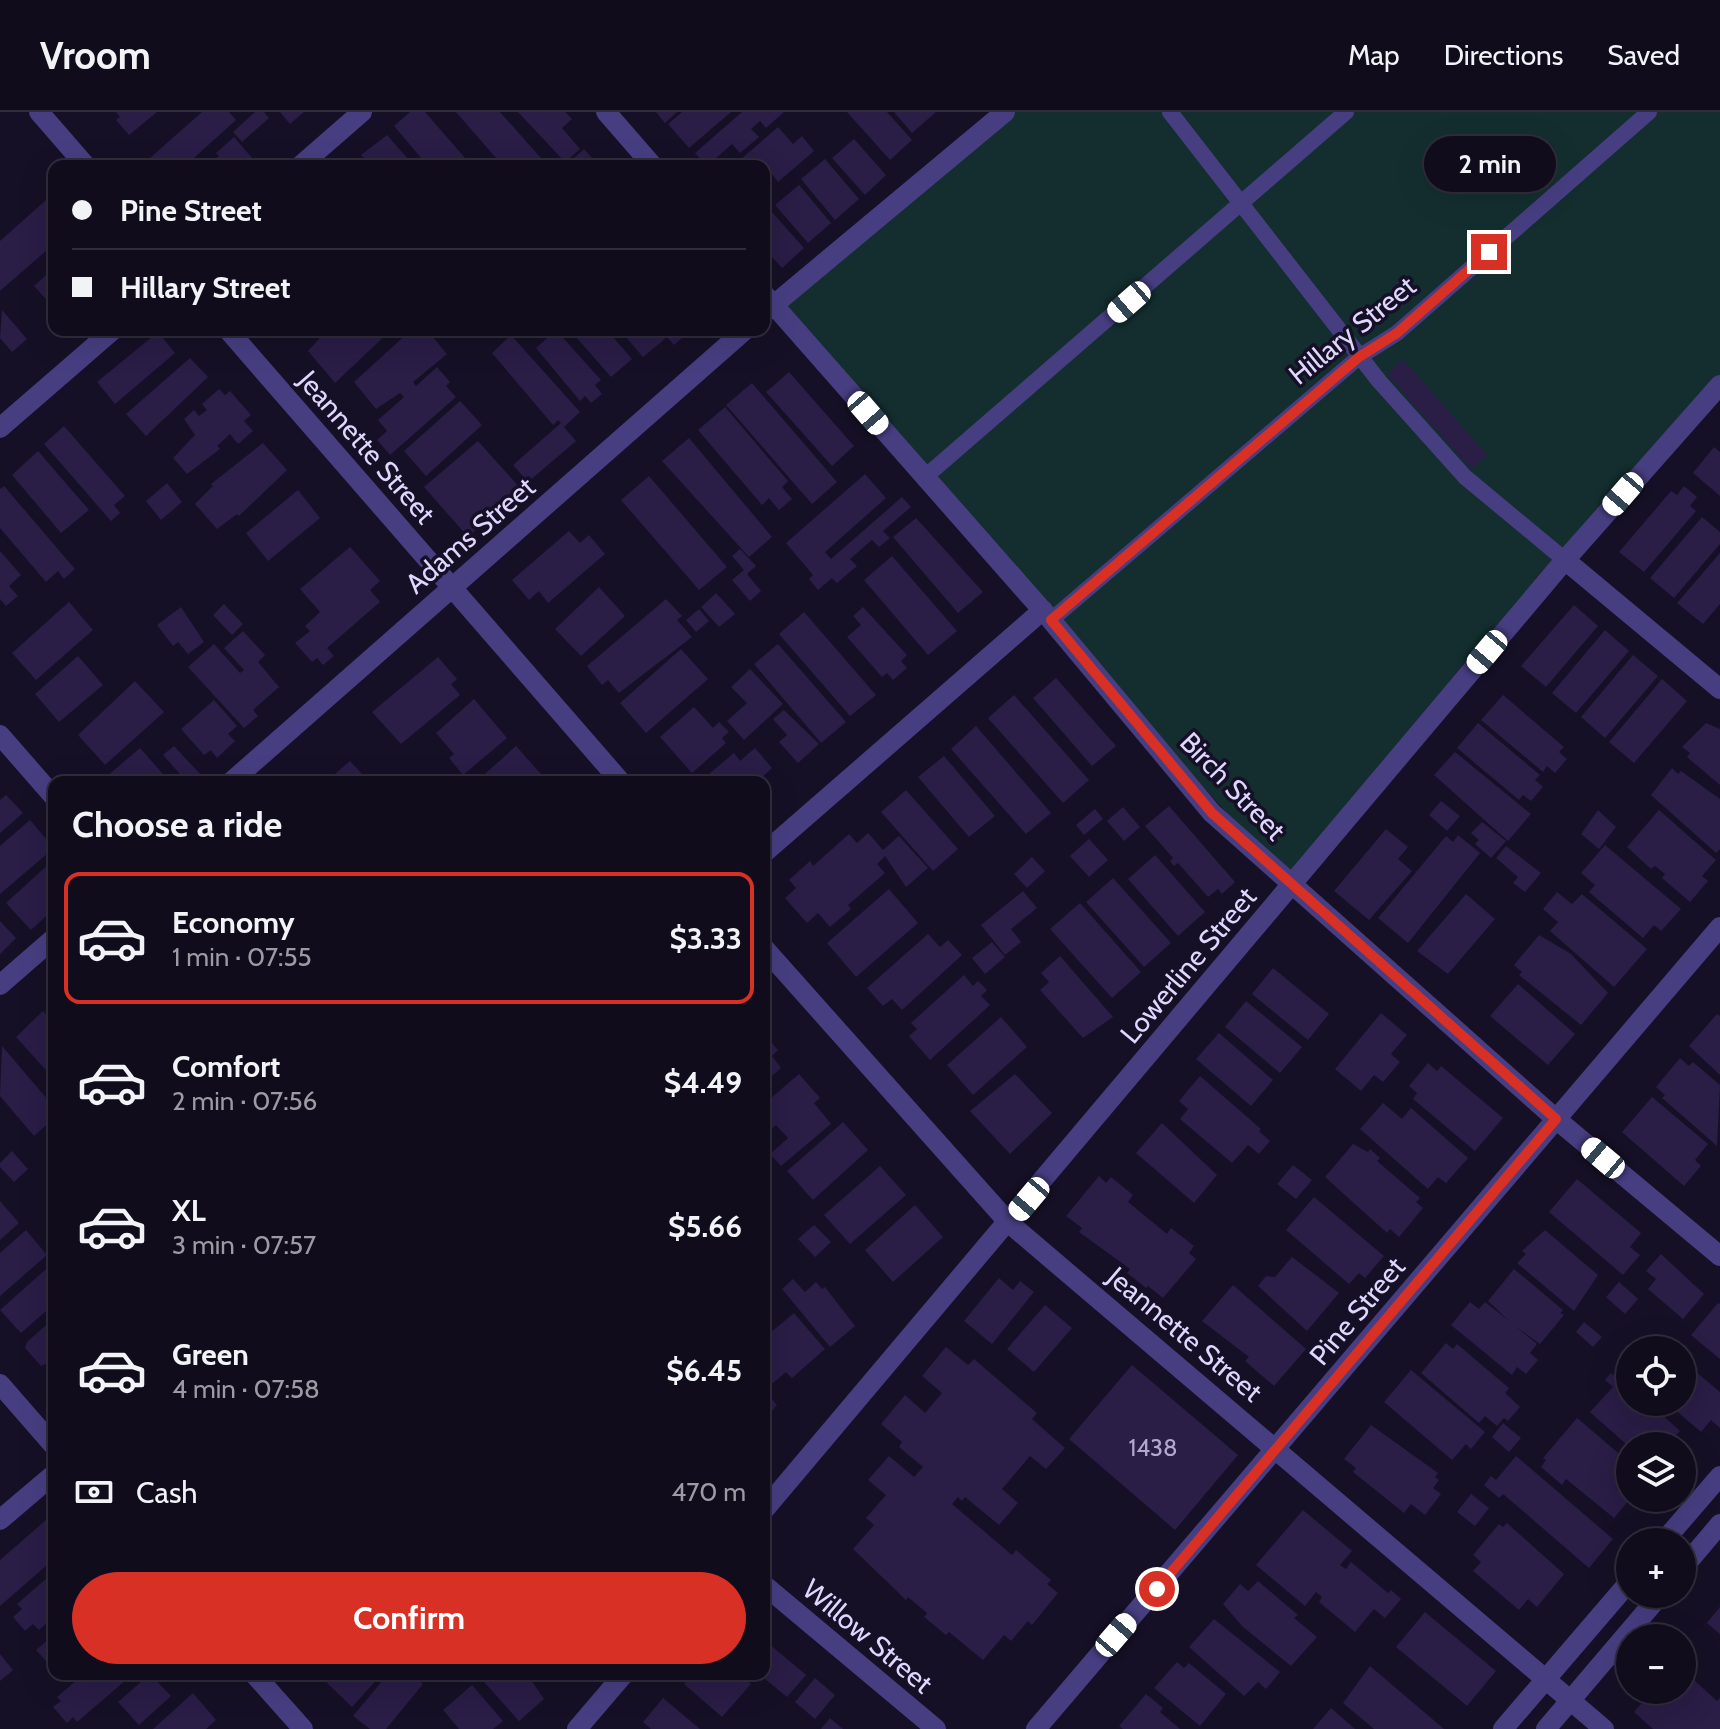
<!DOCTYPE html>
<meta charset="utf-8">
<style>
:root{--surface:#100c1c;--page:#191525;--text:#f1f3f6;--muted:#9c9ba3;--line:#302c3b;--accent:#d93025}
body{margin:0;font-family:Cabin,sans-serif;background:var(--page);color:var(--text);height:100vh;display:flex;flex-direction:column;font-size:30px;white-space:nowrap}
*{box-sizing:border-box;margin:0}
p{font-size:26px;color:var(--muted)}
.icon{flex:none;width:44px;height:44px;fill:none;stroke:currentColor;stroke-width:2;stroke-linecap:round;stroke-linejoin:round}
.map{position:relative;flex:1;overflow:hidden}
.details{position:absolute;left:48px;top:664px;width:722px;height:904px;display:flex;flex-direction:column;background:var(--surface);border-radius:16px;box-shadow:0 8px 32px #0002,0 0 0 2px var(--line)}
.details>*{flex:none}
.banner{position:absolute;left:48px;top:48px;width:722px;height:176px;border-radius:16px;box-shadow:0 8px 32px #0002,0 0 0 2px var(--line);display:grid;align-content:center;height:176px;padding:0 24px;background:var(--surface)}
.buttons{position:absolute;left:1616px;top:1224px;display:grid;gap:16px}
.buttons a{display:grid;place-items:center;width:80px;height:80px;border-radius:50%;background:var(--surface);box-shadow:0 8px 32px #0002,0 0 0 2px var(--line);font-size:40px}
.end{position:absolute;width:36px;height:36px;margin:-18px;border:10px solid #d93025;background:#fff;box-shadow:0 0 0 4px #fff}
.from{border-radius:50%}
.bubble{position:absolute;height:56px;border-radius:28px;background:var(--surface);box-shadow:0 8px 32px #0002,0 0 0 2px var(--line);font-size:26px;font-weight:700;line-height:56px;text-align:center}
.car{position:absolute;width:24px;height:48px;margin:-24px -12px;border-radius:10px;box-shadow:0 0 6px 2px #0007;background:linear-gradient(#fff 24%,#345 0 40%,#fff 0 76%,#345 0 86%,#fff 0)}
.banner b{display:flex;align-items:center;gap:28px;height:76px;font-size:30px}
.banner b+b{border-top:2px solid var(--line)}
.banner i{width:20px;height:20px;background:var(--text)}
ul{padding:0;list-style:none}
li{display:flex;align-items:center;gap:24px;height:132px;margin:0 16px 12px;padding:0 8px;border:4px solid transparent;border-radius:16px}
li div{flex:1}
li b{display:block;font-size:30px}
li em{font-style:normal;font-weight:700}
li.active{border-color:var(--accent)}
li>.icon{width:72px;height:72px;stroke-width:1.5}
h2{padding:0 24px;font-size:36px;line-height:96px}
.pay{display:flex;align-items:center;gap:20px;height:88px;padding:0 24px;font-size:30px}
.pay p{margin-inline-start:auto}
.action{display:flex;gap:16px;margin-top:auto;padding:16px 24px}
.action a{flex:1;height:92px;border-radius:48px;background:var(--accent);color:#fff;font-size:32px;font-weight:700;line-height:92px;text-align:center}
header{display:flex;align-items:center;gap:48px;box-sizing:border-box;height:112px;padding:0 40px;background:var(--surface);border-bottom:2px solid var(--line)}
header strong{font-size:38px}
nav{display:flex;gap:44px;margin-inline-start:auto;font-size:28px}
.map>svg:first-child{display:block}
.green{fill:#142e30}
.building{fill:#2a1d46}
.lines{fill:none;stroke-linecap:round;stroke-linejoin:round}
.service{stroke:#473e82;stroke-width:16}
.minor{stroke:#473e82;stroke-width:20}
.tertiary{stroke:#473e82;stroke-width:20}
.route{stroke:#d93025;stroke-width:10}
.labels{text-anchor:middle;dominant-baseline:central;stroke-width:7;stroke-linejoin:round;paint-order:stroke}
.number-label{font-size:24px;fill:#b2a8cf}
.street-label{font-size:28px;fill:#dfd7fd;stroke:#161026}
</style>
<header>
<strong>Vroom</strong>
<nav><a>Map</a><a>Directions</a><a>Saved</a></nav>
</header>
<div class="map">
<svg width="1720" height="1617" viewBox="0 0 1720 1617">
<rect width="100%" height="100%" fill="#161026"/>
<!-- green -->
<path class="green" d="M1000,0H1720V277L1291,773L773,193Z"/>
<!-- building -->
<path class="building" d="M116,0H157L129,23L116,8L120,5Z
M202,0H229L236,8L185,54H156L150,46Z
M255,0H264L269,6L242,30L233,20Z
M280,0H304L290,12Z
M410,0H425L472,54H428L394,14Z
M456,0H500L541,46L536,50L540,54H503Z
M518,0H565L572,7L562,16L580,37L565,50Z
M656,0H677L665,11Z
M682,0H731L689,36L668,12Z
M742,0H784L766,16L760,9L751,17L759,25L740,41L732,32L707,54L695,41Z
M847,0H887L912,28L890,48Z
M894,0H936L912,21Z
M778,15L793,32L802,24L814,39L778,70L765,53L733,54Z
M387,23L414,54H371L361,43Z
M234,25L259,54H207L219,44L216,41Z
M854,27L886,63L865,83L832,46Z
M584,37L599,54H565Z
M825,47L859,87L835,108L801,67Z
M799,73L831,111L808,131L775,93Z
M46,88L54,97V132L0,179V129Z
M771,99L804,136L782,156L764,136V105Z
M54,156V196L34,174Z
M2,198L27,227L12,240L0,226Z
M327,218H391L335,271L308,239Z
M411,218H427L447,242L413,270L416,274L437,255L450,270L446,274L456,285L390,343L377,328L387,319L378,308L404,285L400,281L376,297L354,270Z
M556,218L601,268L595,273L602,282L591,291L585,284L580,289L536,236Z
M570,218H607L632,247L611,265Z
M620,218H657L665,227L643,245Z
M661,218H691L674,233Z
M158,220L175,241L115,292L97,270Z
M511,223L580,300L564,315L576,329L528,370L513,353L561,311L558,308L553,313L492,241Z
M190,246L208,265L146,324L126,302Z
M1403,247L1487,343L1471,357L1387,262Z
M789,260L854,334L832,354L766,280Z
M752,271L837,370L812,392L726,293Z
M219,277L225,283L230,279L251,303L244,309L253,319L238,332L230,322L217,334L220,337L187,362L173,346L195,323L184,307L194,298L199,304L207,298L202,292Z
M460,289L482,313L426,364L404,339Z
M725,295L788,369L782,375L792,387L779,398L769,386L762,393L698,318Z
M64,314L125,384L114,393L120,401L111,409L44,332Z
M689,326L772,425L749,445L662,349Z
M478,329L522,378L468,425L424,375Z
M263,331L287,358L239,404L237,402L217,417L195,392L213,374L211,372Z
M1714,335L1720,340V384L1693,361Z
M38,339L89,398L61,421L12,363Z
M865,362L886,386L825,440L831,447L902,385L911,395L883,419L890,426L879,435L872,428L850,447L857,454L837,471L832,466L818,478L809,467L813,463L786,431Z
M649,364L727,455L699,478L621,388Z
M167,371L182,390L161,408L146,389Z
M4,374L75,457L64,467L58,459L46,470L0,416V377Z
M1684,374L1697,385L1690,394L1696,399L1644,460L1619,440L1671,379L1677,383Z
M298,378L320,406L268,449L246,421Z
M1702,405L1720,420V432L1674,486L1650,466Z
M916,406L983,480L958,501L893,425Z
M569,419L580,431L589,423L605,442L548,491L539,479L529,488L512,468Z
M350,435L380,469L370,478L380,490L327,536L334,544L323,553L317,546L312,550L295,531L310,519L305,514L320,500L300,477Z
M740,437L756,454L747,462L761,479L750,489L732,468L744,458L732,444Z
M0,439L21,463L9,474L18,484L6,494L0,487Z
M1720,441V492L1703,512L1677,491Z
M892,444L957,519L928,543L864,468Z
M599,475L625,504L581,544L555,517Z
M716,481L735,502L719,515L701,495Z
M666,487L682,504L677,508L692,525L619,581L608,568L602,573L587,554Z
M69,490L93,518L36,568L12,541Z
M224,492L243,512L232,523L213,503Z
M1574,493L1598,514L1546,575L1521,554Z
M181,495L204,530L188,542L178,530L173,534L157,513Z
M863,495L907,543L901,549L907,556L893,568L887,561L882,565L847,525L861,513L853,504Z
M699,497L709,509L696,520L686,508Z
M804,500L876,583L850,604L779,522Z
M1605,518L1629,539L1576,601L1552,581Z
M243,519L265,543L258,550L279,575L253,598L258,604L244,616L188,555L214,532L240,561L244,558L224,536Z
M778,532L846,610L821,631L754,552Z
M681,537L708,567L646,621L620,591Z
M1633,543L1658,564L1605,626L1581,605Z
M78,544L103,573L59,610L35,582Z
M438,545L457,567L451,572L460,583L401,632L372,600Z
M750,557L783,592L744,628L727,609L747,591L731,575Z
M1056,566L1116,634L1092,654L1033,586Z
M1662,567L1687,589L1634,651L1609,630Z
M135,569L164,600L105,653L78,623Z
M1014,583L1089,668L1063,691L988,606Z
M1503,583L1564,635L1559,640L1567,647L1555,661L1547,654L1543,660L1481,608Z
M474,587L507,626L463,663L449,646L454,642L436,621Z
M214,588L237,614L228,622L235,629L217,646L211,638L204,643L181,617Z
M694,595L713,616L719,610L729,620L722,626L726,631L692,661L660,625Z
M784,598L819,632L798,651L779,630L787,623L773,607Z
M1478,611L1540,663L1535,668L1543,675L1531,689L1523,683L1519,688L1457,636Z
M1706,611L1720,617V673L1687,645L1690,641L1682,635Z
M976,614L1051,701L1026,722L951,637Z
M174,634L202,664L195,670H187L163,643Z
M516,634L548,670H476Z
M140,636L170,670H111L106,665Z
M755,636L772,656L757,670L703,667L734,641L740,649Z
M1455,640L1531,702L1508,729L1434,663Z
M944,644L995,704L969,725L918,665Z
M350,649L362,662L357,666L359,670H326Z
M1672,656L1678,662L1681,659L1720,687V737L1716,741L1651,683Z
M906,678L958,737L933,759L881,700Z
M6,683L23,701L0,721V688Z
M1441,689L1460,704L1447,719L1429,703Z
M1169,694L1235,770L1222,782L1218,777L1208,785L1178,751L1174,754L1170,749L1173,746L1145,714Z
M1123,695L1140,715L1124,729L1107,709Z
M1095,697L1103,707L1084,723L1076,713Z
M1598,698L1616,715L1599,737L1581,722Z
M1659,698L1716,748L1702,764L1708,769L1690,790L1662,766L1665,762L1655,754L1651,757L1627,735Z
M30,708L54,736L0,782V734Z
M1482,710L1506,729L1491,746L1475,732L1479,728L1471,721Z
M1386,717L1408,735L1398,747L1412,759L1369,808L1334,779Z
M868,721L883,738L899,724L928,756L906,775L885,744L877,752L885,761L848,793L851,797L830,815L818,801L807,811L785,786L796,776L789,768L810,749L813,754L849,722L857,731Z
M1458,723L1480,741L1408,831L1378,806L1446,724L1453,730Z
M1089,727L1108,748L1089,765L1070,744Z
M1605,733L1681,797L1661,819L1654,813L1643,826L1589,780L1595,773L1581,761Z
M1506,734L1541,761L1525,780L1513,771L1518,765L1496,746Z
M1155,743L1205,800L1178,824L1128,767Z
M1032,745L1045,759L1027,776L1014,762Z
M51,750L54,797L31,818L6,791Z
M1113,766L1171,831L1144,855L1086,790Z
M889,777L918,811L856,865L827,831Z
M1023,779L1037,796L1011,817L1021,830L1005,843L981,813Z
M1557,780L1572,792L1582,782L1647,837L1614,875L1550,819L1558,810L1543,797Z
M1466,782L1495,807L1448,862L1417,839Z
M1080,791L1141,860L1112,886L1050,817Z
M0,809L16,826L0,842Z
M928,822L940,835L948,828L962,843L902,898L892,887L883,894L867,876Z
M1539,823L1571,842L1608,881L1581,913L1519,863L1522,860L1514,853Z
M992,830L1005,845L985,862L972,846Z
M1060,844L1113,905L1083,926L1040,878L1049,870L1041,861Z
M1273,856L1329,902L1308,928L1252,882Z
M964,863L973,874L978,869L987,878L981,884L990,893L930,948L909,924L917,917L911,911Z
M1518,872L1575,922L1548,953L1490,904Z
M1246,889L1302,935L1280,961L1225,915Z
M43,899L54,911V967L16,925Z
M1381,901L1407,923L1391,942L1400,950L1383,970L1374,963L1361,979L1335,957Z
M1717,902L1720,904V963L1689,934Z
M1001,905L1027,935L973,983L947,953Z
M1219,921L1273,968L1251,994L1196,947Z
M764,922L778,938L772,944L781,956L764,971Z
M2,934L54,995V1006L34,1024L0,984Z
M1680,946L1689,954L1693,950L1720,973L1717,1034L1662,986L1665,983L1656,975Z
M1428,951L1437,959L1441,954L1503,1006L1475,1039L1413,987L1417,981L1409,974Z
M799,962L820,986L814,991L831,1012L781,1054L770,1042L788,1026L776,1013L764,1023V992Z
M1015,962L1052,1001L1010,1042L970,999Z
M1200,964L1261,1017L1259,1019L1270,1029L1259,1042L1248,1033L1232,1051L1180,1007L1188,997L1179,989Z
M1652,985L1708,1032L1695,1048L1701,1054L1684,1074L1622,1020Z
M1383,991L1402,1007L1411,996L1468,1046L1446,1071L1438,1065L1428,1077L1360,1017Z
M843,1010L868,1038L813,1088L787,1059Z
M1162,1011L1217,1063L1194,1091L1136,1041Z
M1353,1032L1368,1040L1370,1037L1380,1046L1377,1049L1420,1086L1416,1090L1423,1096L1399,1125L1390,1117L1387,1121L1325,1065Z
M12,1039L28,1057L14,1070L0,1055V1051Z
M1293,1053L1312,1068L1296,1087L1277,1072Z
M880,1054L906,1083L850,1132L824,1103Z
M1099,1064L1106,1071L1111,1065L1133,1083L1128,1090L1167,1122L1171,1116L1194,1134L1189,1141L1196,1147L1163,1186L1148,1174L1146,1176L1127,1161L1130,1157L1079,1120L1082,1116L1066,1104Z
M1577,1067L1641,1121L1630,1135L1640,1143L1623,1163L1549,1100Z
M1314,1085L1384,1144L1365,1166L1359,1161L1349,1172L1286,1118Z
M0,1089L19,1111L0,1128Z
M915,1093L943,1125L893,1170L865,1138Z
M814,1113L831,1130L815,1145L798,1127Z
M26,1118L47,1143L0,1184V1141Z
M1545,1118L1598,1163L1574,1199L1517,1151L1526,1142L1522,1139Z
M1661,1142L1704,1182L1683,1207L1648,1177L1656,1167L1646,1159Z
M1292,1145L1339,1181L1307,1219L1258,1174L1266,1164L1275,1165Z
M54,1150V1192L21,1221L0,1198Z
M1514,1157L1563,1198L1560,1201L1564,1203L1540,1232L1515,1214L1537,1232L1530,1241L1538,1248L1526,1262L1517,1255L1512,1263L1451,1213L1470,1190L1479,1197L1485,1190L1509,1209L1488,1189Z
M999,1166L1013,1178L1020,1169L1034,1180L992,1232L964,1209Z
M793,1167L805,1180L816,1170L822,1177L825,1175L855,1214L830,1235L782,1177Z
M1619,1170L1638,1187L1625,1202L1606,1185Z
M1233,1173L1306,1237L1274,1274L1245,1249L1249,1245L1202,1209Z
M1718,1191L1720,1192V1247L1691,1223Z
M1045,1193L1072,1216L1034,1260L1007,1237Z
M794,1201L825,1237L792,1266L786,1260L773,1271L764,1260V1226Z
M54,1206V1248L41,1254L25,1236L27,1230Z
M1584,1210L1602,1225L1593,1235L1576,1220Z
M1446,1231L1453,1237L1457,1232L1509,1276L1505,1281L1520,1295L1508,1309L1504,1306L1497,1314L1485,1304L1479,1311L1421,1261Z
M946,1235L968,1253L974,1247L1037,1301L1032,1307L1065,1336L1046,1357L1030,1344L1002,1377L1018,1391L999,1413L965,1385L962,1389L958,1385L952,1392L1012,1443L1016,1438L1051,1468L1047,1472L1058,1481L1032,1513L1028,1509L1011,1529L1004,1523L983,1548L949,1520L946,1523L924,1505L927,1501L908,1485L906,1488L853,1437L874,1413L866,1406L886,1383L868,1368L889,1344L914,1365L923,1355L899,1335L902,1330L881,1312L905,1283L925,1301L942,1281L922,1264Z
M1682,1248L1720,1280V1316L1711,1308L1701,1320L1666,1290H1682Z
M1132,1253L1238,1343L1175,1418L1069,1327Z
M1411,1258L1485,1320L1471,1337L1466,1332L1452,1348L1384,1290Z
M1611,1261L1630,1278V1290H1648L1680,1319L1666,1334H1628L1590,1300L1613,1275L1605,1268Z
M764,1278L777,1293L764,1308Z
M1577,1306L1630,1351V1387L1614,1406L1566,1367L1562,1373L1541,1355L1546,1348L1543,1346Z
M1503,1311L1521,1326L1509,1340L1492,1325Z
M1371,1313L1438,1361L1435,1365L1439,1368L1433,1376L1441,1382L1425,1403L1411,1392L1404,1401L1353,1360L1356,1356L1344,1347Z
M1516,1344L1613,1427L1589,1456L1503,1382L1499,1386L1484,1373L1491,1364L1496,1368Z
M1471,1382L1489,1396L1475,1414L1457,1400Z
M1303,1398L1352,1439L1340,1453L1346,1457L1351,1450L1388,1481L1391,1478L1401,1487L1385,1506L1374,1497L1355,1520L1319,1490L1322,1485L1316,1480L1305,1494L1256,1453Z
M54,1401V1447L0,1494V1448Z
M1507,1411L1564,1462L1537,1495L1528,1487L1519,1498L1473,1459L1481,1450L1473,1443L1499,1412L1503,1415Z
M54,1460V1504L39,1518L33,1512L25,1519L13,1505L22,1497L17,1492Z
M1258,1469L1298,1503L1294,1506L1317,1525L1291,1554L1243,1515L1223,1492L1240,1472L1248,1479Z
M1720,1495V1522L1707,1511Z
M1425,1500L1496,1559L1467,1594L1396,1535Z
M1214,1507L1280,1560L1266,1577L1258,1570L1244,1584L1189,1535Z
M764,1522L771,1528L768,1531L806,1563L787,1585L759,1562H764Z
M54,1523V1558L36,1538Z
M0,1542L13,1558L0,1569Z
M1177,1550L1184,1556L1189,1551L1226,1582L1200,1614L1154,1576Z
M1370,1554L1444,1617H1374L1343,1591Z
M1682,1557L1717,1589L1720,1586V1617H1653L1634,1600L1653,1578H1682Z
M84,1562H133L77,1610L73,1605L67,1611L53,1595L61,1589L57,1585Z
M150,1562L171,1584L139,1613L118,1590Z
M335,1562H382L352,1595L327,1571Z
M388,1562H411L423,1572L386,1617H370L353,1604Z
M477,1562H527L544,1587L519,1609Z
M693,1562H739L751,1572L722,1605L684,1572Z
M815,1566L835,1583L815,1607L795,1590Z
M472,1573L503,1609L493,1617H459L443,1598Z
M193,1581L216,1608L206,1617H153Z
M1146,1582L1163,1596L1160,1600L1180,1617H1123L1119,1614Z
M663,1586L700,1617H651L643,1610Z
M1331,1596L1355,1617H1313Z
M830,1606L843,1617H821Z"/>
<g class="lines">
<!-- service -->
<path class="service" d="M1170,0L1379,269L1465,365L1565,448
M925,365L1346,0
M1051,508L1359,245L1397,221L1649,0"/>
<!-- minor -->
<path class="minor" d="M39,0L86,54
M606,0L653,54
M300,54L362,0
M764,182L1051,508L1212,701L1556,1007L1720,1144
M764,201L1005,0
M228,218L621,670
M0,316L113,218
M1565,448L1720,577
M0,623L54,685
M231,670L745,218
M764,741L1043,498
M764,836L1009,1111L1604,1617
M0,873L54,826
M0,1272L54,1334
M764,1398L1565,448L1720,273
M0,1408L54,1362
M764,1473L936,1617
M254,1562L303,1617
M577,1617L624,1562
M1036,1617L1720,815"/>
<!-- tertiary -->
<path class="tertiary" d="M1663,1430L1720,1364
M1682,1457L1720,1412
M1503,1617L1630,1469
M1546,1617L1661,1482"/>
</g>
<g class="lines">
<!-- route -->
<path class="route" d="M1157,1477L1556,1007L1212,701L1051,508L1359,245L1397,221L1489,140"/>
</g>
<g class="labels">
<!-- number labels -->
<g class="number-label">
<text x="1153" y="1335">1438</text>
</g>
<!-- street labels -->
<g class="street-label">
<text transform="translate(1352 218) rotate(-39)">Hillary Street</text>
<text transform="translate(367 335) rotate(49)">Jeannette Street</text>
<text transform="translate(470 423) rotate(-41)">Adams Street</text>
<text transform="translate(1233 674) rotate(46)">Birch Street</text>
<text transform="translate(1188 853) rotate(-50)">Lowerline Street</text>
<text transform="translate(1357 1199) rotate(-50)">Pine Street</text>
<text transform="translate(1185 1222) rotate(40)">Jeannette Street</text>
<text transform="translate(868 1524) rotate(40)">Willow Street</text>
</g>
</g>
</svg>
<div class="buttons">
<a><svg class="icon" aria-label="locate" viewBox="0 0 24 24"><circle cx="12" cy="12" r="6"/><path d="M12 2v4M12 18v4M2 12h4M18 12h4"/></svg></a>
<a><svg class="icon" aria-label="layers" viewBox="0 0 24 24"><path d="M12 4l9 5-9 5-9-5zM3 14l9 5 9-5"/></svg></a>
<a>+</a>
<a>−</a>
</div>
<i class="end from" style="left:1157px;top:1477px"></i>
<i class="end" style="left:1489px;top:140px"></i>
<div class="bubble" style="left:1424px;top:24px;width:132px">2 min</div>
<i class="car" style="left:1129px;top:190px;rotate:229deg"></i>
<i class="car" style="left:868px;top:301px;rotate:139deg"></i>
<i class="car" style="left:1623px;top:382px;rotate:221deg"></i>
<i class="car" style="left:1487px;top:540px;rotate:220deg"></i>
<i class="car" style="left:1603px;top:1046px;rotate:310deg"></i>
<i class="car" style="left:1029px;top:1087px;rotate:220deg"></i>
<i class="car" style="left:1116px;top:1523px;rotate:41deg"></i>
<div class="banner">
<b><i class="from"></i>Pine Street</b>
<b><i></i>Hillary Street</b>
</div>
<section class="details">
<h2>Choose a ride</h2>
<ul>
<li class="active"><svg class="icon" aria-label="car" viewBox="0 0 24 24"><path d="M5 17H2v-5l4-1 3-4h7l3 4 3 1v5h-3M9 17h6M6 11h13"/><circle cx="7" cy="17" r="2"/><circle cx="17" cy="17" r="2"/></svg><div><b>Economy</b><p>1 min · 07:55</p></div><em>$3.33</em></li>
<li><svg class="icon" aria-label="car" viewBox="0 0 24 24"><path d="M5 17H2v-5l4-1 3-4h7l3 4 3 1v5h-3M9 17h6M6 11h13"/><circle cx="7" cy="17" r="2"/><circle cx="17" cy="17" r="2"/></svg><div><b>Comfort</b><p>2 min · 07:56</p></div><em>$4.49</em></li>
<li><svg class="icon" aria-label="car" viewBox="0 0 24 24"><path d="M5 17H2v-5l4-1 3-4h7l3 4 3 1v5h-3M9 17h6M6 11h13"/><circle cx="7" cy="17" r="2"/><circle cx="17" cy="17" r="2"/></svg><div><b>XL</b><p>3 min · 07:57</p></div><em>$5.66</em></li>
<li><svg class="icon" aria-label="car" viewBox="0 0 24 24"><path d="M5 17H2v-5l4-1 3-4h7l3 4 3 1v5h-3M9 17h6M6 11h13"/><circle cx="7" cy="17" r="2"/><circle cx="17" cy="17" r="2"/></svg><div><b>Green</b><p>4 min · 07:58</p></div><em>$6.45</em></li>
</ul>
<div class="pay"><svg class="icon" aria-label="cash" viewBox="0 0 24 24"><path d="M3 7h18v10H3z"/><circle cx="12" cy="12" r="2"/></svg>Cash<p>470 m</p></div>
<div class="action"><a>Confirm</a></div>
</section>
</div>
